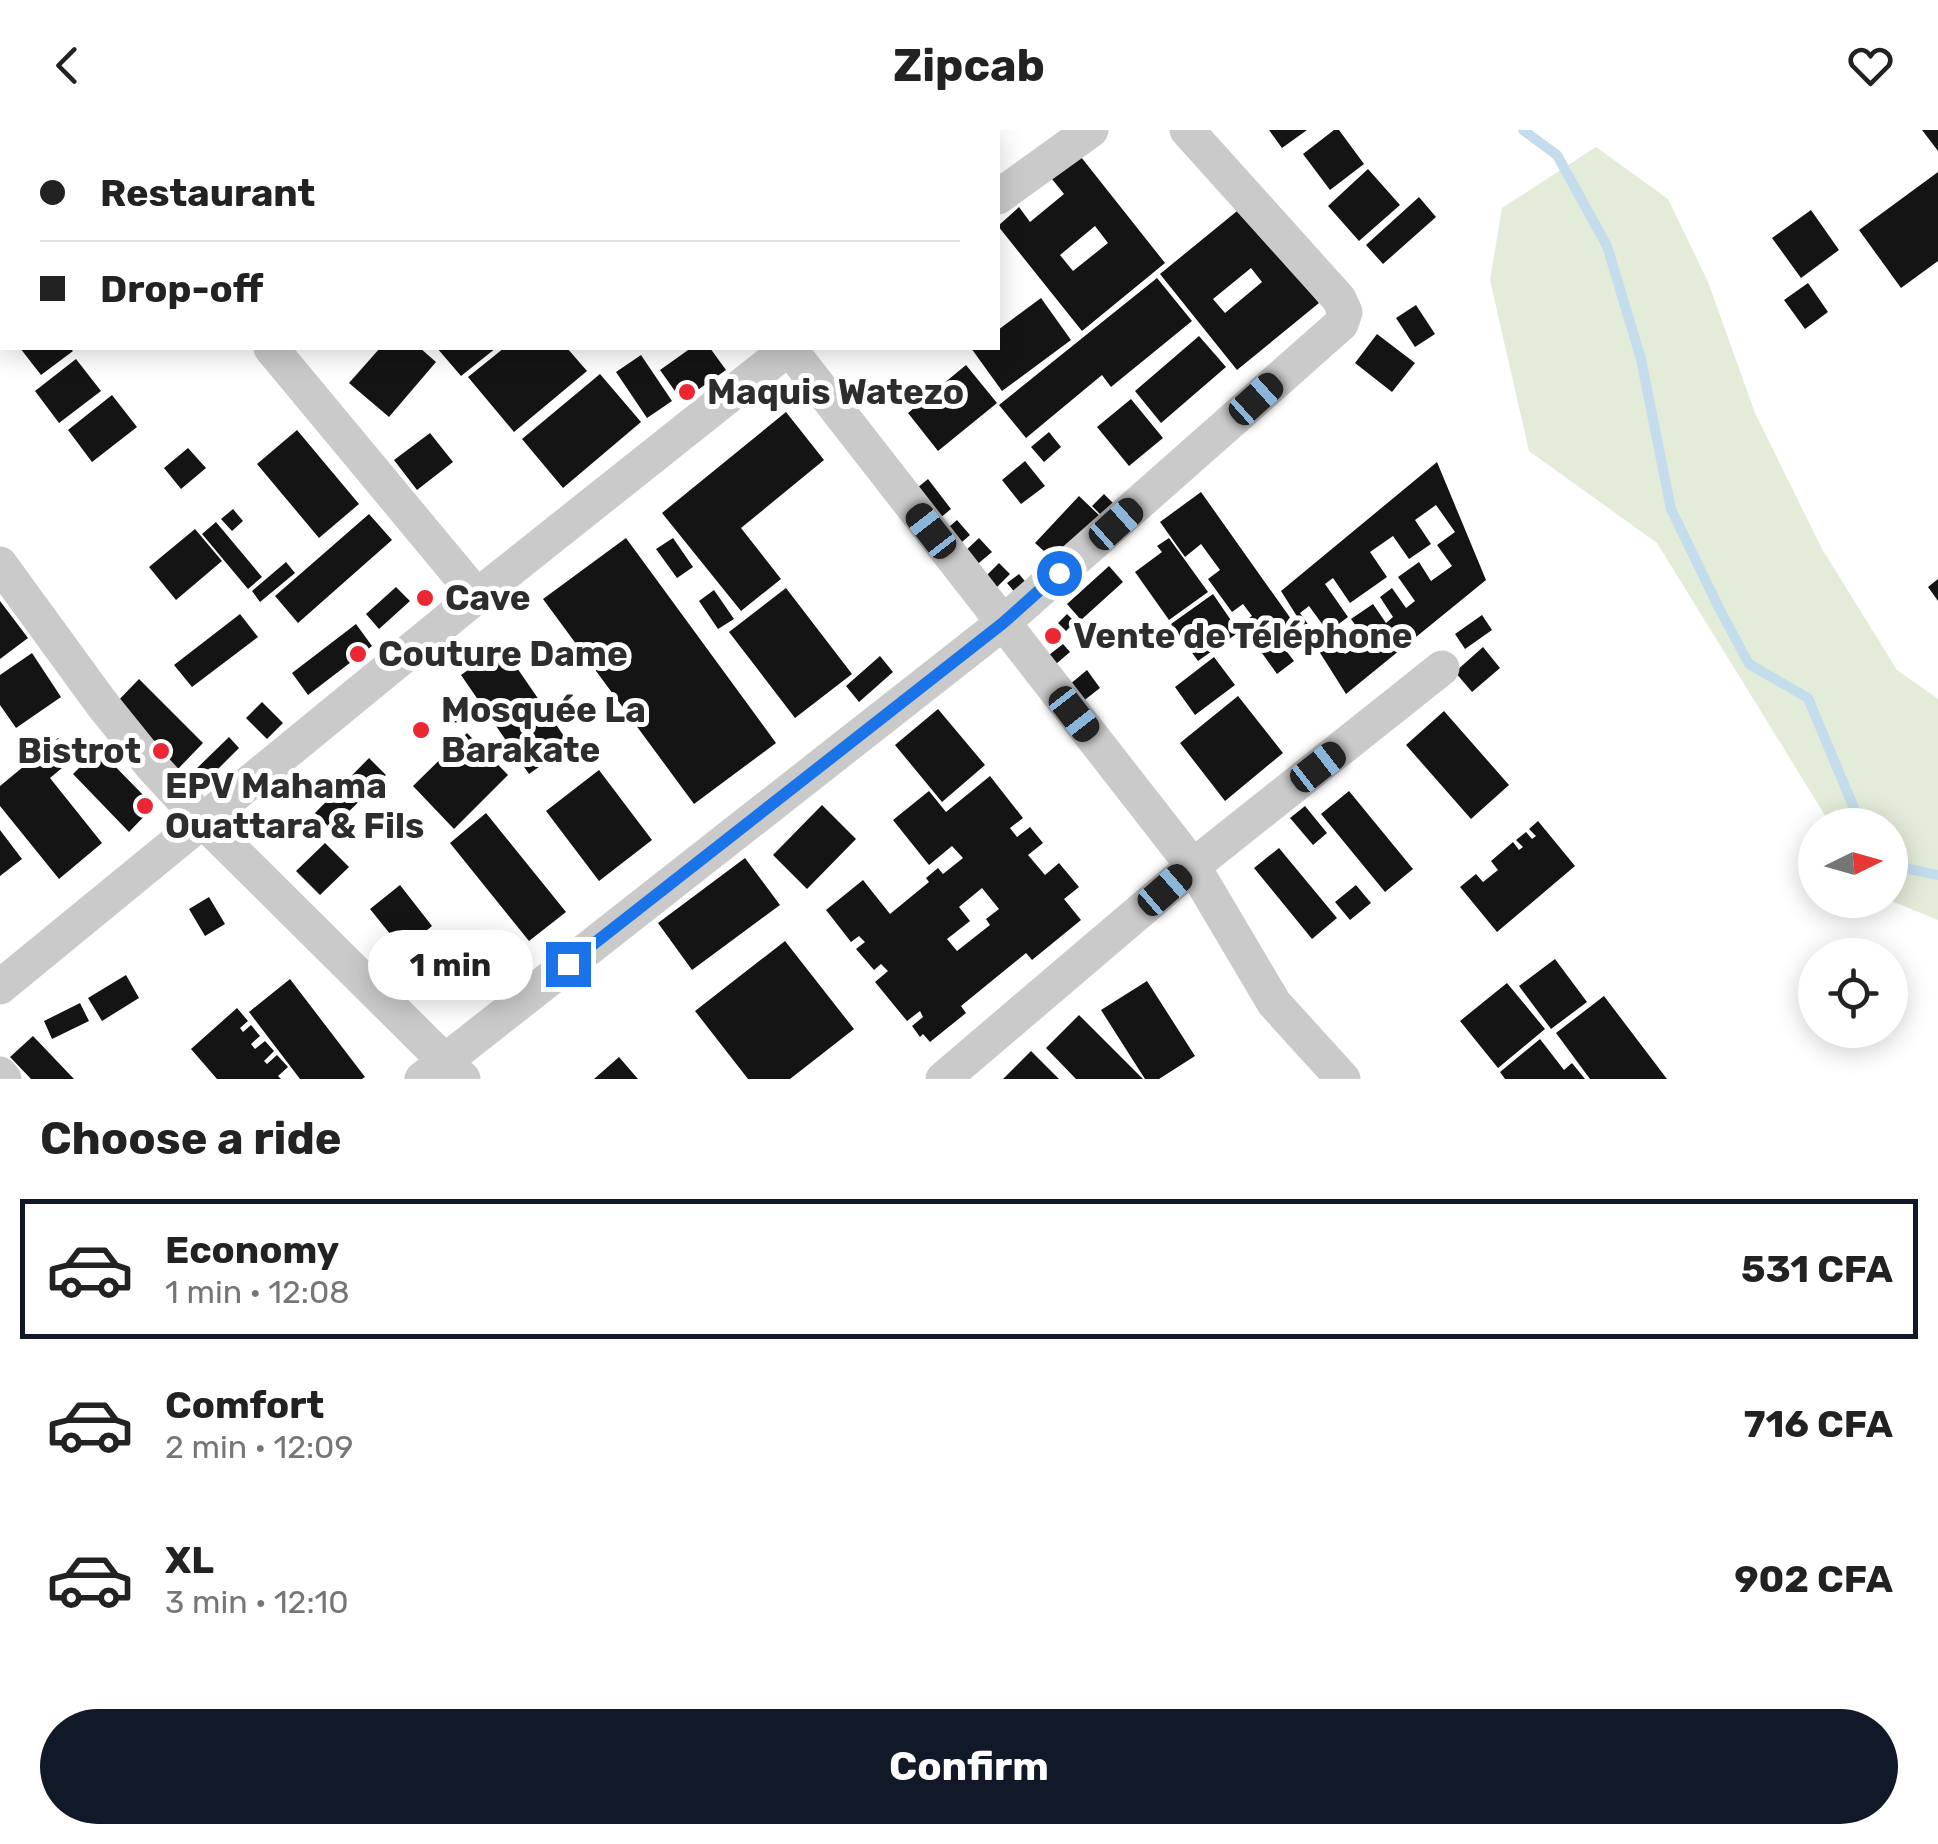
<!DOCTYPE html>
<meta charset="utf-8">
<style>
:root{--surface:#fff;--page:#f6f6f6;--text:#222;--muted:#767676;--line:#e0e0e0;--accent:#111827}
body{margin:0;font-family:Rubik,sans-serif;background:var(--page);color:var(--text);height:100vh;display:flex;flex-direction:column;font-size:38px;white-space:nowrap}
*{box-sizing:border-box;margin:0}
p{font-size:32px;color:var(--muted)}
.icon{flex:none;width:55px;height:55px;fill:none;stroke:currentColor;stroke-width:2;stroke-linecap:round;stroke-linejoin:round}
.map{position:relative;height:949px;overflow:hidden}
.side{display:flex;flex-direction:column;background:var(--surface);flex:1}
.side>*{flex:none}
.guide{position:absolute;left:0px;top:0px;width:1000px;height:220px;box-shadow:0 5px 25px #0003;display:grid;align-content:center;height:220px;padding:0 40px;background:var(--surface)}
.needle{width:65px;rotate:85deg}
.controls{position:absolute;left:1798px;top:678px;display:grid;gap:20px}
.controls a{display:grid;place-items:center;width:110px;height:110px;border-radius:50%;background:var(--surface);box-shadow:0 5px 25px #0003;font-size:50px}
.end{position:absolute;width:45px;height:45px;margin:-22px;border:12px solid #1a73e8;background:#fff;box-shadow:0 0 0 5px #fff}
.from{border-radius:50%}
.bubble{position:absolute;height:70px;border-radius:35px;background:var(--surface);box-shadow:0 5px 25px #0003;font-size:32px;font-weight:700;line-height:70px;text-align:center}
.car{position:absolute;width:30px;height:60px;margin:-30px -15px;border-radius:12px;box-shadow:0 0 8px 2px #0007;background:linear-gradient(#222 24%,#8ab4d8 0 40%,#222 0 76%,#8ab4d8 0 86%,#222 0)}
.guide b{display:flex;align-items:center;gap:35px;height:95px;font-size:38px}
.guide b+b{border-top:2px solid var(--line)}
.guide i{width:25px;height:25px;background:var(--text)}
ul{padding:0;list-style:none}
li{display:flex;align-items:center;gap:30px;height:140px;margin:0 20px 15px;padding:0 20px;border:5px solid transparent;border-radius:0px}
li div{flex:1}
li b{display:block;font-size:38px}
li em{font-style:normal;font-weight:700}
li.on{border-color:var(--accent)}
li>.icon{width:90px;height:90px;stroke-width:1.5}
h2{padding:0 40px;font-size:45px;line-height:120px}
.button{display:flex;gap:20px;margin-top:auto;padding:20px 40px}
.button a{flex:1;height:115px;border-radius:60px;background:var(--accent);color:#fff;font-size:40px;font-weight:700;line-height:115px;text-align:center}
header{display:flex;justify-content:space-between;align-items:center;height:130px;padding:0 40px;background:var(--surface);font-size:45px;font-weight:700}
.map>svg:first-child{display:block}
.green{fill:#e3ebd9}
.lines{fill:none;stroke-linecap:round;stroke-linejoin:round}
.stream{stroke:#c4ddec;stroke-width:10}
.building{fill:#141414;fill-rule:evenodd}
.minor{stroke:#cacaca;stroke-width:35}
.route{stroke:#1a73e8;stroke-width:12}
.poi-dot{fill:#ec2734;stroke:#fff;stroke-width:4}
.labels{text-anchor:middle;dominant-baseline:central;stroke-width:10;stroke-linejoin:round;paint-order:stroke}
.poi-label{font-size:35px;font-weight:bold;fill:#2d2d2d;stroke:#fff;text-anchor:start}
</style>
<header><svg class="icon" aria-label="back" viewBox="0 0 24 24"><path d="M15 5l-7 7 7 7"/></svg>Zipcab<svg class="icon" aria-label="heart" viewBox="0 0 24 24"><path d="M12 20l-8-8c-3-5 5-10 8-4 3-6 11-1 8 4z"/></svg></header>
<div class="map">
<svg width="1938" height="949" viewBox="0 0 1938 949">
<rect width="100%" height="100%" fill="#fff"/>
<!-- green -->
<path class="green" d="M1596,17L1668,69L1708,152L1755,283L1822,419L1897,540L1938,569V790L1889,770L1890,695H1831L1657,413L1529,321L1490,150L1502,78Z"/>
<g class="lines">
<!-- stream -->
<path class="stream" d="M1523,0L1557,25L1607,116L1641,229L1671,379L1719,478L1749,534L1808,568L1861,695
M1890,735L1938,745"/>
</g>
<!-- building -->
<path class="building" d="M1269,0H1307L1282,18Z
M1334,0H1339L1364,34L1330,60L1303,24Z
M1922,0H1938V21Z
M1081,27L1165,133L1082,201L998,96L1019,77L1030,92L1064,64L1052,49ZM1095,96L1108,113L1073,141L1060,125Z
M1368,39L1400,75L1359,111L1328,76Z
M1938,42V131L1901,158L1859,100Z
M1419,67L1436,87L1383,134L1366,115Z
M1242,77L1319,173L1237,240L1160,144ZM1251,138L1262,152L1225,183L1213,169Z
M1811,80L1839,120L1801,148L1772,108Z
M1157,148L1192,191L1111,257L1102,245L1026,308L999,275Z
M1808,153L1828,182L1805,199L1784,170Z
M1041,168L1071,210L1002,261L971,218H998V200Z
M1416,175L1435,204L1415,217L1396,188Z
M1377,204L1415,233L1392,262L1355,233Z
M1199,206L1226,237L1161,293L1135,261Z
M20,218H70L73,221L41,245Z
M380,218H420L436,232L389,287L349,253Z
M437,218H496L461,246Z
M504,218H567L587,241L514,302L468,247Z
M691,218H710L726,240L682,271L660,240Z
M641,225L672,271L647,288L616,242Z
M76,229L101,261L59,293L35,261Z
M966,235L997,273L938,321L908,283Z
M600,244L641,292L563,358L522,309Z
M112,265L137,297L92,332L68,300Z
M1131,269L1163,308L1129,336L1097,297Z
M786,282L824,330L741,398L781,449L741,481L662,383Z
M297,300L359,374L319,408L257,334Z
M1049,302L1061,317L1044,332L1031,317Z
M430,303L453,332L417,360L394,330Z
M188,318L206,338L181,359L164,338Z
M1025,331L1045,356L1021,374L1002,350Z
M1437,332L1486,450L1346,564L1281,461ZM1436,375L1455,402L1437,415L1452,436L1431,451L1419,432L1398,447L1415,471L1406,478L1392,458L1380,467L1393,487L1386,493L1373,474L1351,489L1366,510L1345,524L1331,505L1321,513L1300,483L1309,476L1328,502L1348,487L1325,454L1333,448L1350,473L1387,447L1370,422L1393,406L1409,429L1431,414L1415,390Z
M928,349L951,379L934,393L911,363Z
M1201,362L1296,496L1278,510L1294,531L1277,544L1241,494L1252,486L1243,474L1232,482L1208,449L1220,440L1201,414L1185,427L1160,392Z
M1104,364L1117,377L1105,389L1092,376Z
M1079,366L1102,388L1058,434L1035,413Z
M233,379L243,391L232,401L221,389Z
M369,384L392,410L298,493L275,466Z
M957,390L970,405L955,418L942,403Z
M216,392L262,447L248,459L202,404Z
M195,399L222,431L176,470L149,437Z
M626,408L776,613L694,674L543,469Z
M673,408L693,437L677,448L656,419Z
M979,408L992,422L974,437L963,423Z
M1169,408L1208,462L1169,490L1135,442L1162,422L1157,416Z
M286,432L295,443L260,472L252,461Z
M999,433L1010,444L993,461L982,450Z
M1109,436L1123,452L1081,490L1067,474Z
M1019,444L1029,456L1017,465L1007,453Z
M1938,449V471L1928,457Z
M396,457L410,471L379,499L366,484Z
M786,458L852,544L795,588L729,502Z
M714,460L734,489L718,499L699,471Z
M1213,464L1239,502L1198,531L1171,494Z
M0,471L28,508L0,529Z
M240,484L258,507L192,557L174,535Z
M1067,484L1075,492L1066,501L1058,493Z
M1482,485L1492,500L1465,519L1455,504Z
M356,494L372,516L308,565L292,543Z
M1055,497L1062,504L1050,515L1044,508Z
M1063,514L1070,522L1056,534L1049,525Z
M502,516L570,615L529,644L461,545Z
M1483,517L1500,538L1472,562L1455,542Z
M32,523L61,567L16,598L0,575V545Z
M880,526L893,542L859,572L846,556Z
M1214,527L1235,555L1195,585L1175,557Z
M1087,540L1100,558L1082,572L1069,555Z
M139,549L203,613L176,641L112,577Z
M1238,566L1283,623L1225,671L1180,613Z
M457,567L469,579L456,593L443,580Z
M262,572L283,593L267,609L246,588Z
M938,579L985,635L942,672L895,615Z
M1444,581L1509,655L1471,689L1406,615Z
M467,603L508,645L454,699L413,656Z
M229,607L239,618L203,654L192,643Z
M58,608L74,628L50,648L102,713L59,749L0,676V656Z
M98,619L154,676L129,702L73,644Z
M369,628L386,645L331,699L315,683Z
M599,640L652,710L599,751L546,681Z
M990,646L1023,688L1010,698L1017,707L1030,697L1043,713L1028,725L1045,745L1059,733L1079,757L1064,769L1081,790L1032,830L1026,823L961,876L966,883L930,912L923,904L920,907L912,896L923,887L920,881L907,891L875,852L888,841L881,834L874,840L856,819L865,812L859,806L851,812L826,780L863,750L890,784L929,752L926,748L938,738L943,744L963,728L952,716L929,735L893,690L929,661L946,682ZM982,758L999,779L986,789L990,795L957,821L947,809L970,791L959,777Z
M1349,661L1413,739L1385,762L1321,684Z
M822,675L856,709L807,759L773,725Z
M1305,676L1327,703L1313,715L1290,688Z
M486,683L566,782L529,811L450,713Z
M1538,691L1575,736L1497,802L1460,757L1476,744L1483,752L1498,740L1491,731L1513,712L1519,720L1523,717L1516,710L1526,702L1532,709L1536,706L1529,699Z
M0,700L22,729L0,746Z
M325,713L349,737L320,765L296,741Z
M1279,718L1337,788L1312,809L1254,738Z
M745,728L780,775L692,840L658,793Z
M400,755L432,796L403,820L370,779Z
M1356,755L1371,773L1350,790L1335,772Z
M209,767L225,794L205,806L189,779Z
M785,811L854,899L790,949H748L695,881Z
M1555,829L1587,872L1551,899L1519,856Z
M126,845L139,868L102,891L88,868Z
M290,849L365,947L362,949H300L249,882Z
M1147,851L1195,926L1159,949H1145L1101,880Z
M1507,853L1545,899L1498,938L1460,891Z
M1604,866L1667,949H1590L1556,903Z
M80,873L89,891L52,909L44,891Z
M237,878L248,891L240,898L243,902L251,895L260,906L251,914L255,919L265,911L274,921L264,931L267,934L277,925L288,937L278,946L281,949H217L191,919Z
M1079,885L1143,949H1076L1046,918Z
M33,906L74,949H31L10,927Z
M1540,909L1564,940L1572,933L1585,949H1505L1500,942Z
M1031,921L1059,949H1003Z
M619,927L638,949H594Z"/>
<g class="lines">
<!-- minor -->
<path class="minor" d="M98,0L100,2
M417,2L421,0
M998,67L1091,0
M271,218L477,466
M789,218L1193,736L1274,873L1343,949
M0,434L102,574L152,636L204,692L463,949
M0,857L477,466L789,218
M0,944L4,949
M422,949L1003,493L1341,194L1345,182L1339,169L1187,0
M943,949L1193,736L1442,538"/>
</g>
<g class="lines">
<!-- route -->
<path class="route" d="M568,834L1003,493L1059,443"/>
</g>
<!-- markers -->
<g class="poi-dot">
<circle cx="687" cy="262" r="10"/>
<circle cx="425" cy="468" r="10"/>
<circle cx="1053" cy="506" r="10"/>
<circle cx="358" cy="524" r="10"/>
<circle cx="421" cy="600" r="10"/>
<circle cx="161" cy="621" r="10"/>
<circle cx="145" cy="676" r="10"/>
</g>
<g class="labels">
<!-- poi labels -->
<g class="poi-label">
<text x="707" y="262">Maquis Watezo</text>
<text x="445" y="468">Cave</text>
<text x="1073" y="506">Vente de Téléphone</text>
<text x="378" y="524">Couture Dame</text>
<text x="441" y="580">Mosquée La<tspan x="441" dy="40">Barakate</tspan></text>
<text x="141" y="621" text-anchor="end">Bistrot</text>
<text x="165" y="656">EPV Mahama<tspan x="165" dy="40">Ouattara &amp; Fils</tspan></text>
</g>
</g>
</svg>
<div class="controls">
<a><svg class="needle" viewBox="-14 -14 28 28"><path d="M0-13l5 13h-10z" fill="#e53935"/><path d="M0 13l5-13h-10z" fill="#767676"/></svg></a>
<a><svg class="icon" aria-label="locate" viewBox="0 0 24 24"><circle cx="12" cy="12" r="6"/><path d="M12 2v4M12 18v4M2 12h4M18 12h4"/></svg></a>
</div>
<i class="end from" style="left:1059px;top:443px"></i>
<i class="end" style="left:568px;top:834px"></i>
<div class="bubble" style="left:368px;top:800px;width:165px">1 min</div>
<i class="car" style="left:1256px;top:269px;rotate:48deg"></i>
<i class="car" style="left:1116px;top:394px;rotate:48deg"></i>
<i class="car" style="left:931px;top:401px;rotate:322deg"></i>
<i class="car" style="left:1074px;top:584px;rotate:142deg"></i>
<i class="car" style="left:1318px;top:637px;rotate:52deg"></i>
<i class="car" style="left:1165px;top:760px;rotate:49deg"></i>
<div class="guide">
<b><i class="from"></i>Restaurant</b>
<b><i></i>Drop-off</b>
</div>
</div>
<section class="side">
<h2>Choose a ride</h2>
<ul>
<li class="on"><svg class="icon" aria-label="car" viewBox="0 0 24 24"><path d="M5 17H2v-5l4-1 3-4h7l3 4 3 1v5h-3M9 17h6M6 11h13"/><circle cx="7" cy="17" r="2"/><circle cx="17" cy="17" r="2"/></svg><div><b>Economy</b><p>1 min · 12:08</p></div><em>531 CFA</em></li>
<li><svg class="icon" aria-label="car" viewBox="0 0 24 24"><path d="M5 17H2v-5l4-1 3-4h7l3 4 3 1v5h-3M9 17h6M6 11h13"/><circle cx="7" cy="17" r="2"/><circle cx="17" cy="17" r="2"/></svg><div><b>Comfort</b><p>2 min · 12:09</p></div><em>716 CFA</em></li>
<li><svg class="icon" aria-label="car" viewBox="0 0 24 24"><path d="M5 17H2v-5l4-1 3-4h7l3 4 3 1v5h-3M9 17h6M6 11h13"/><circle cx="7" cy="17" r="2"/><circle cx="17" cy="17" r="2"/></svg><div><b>XL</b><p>3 min · 12:10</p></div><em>902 CFA</em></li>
</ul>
<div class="button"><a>Confirm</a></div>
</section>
